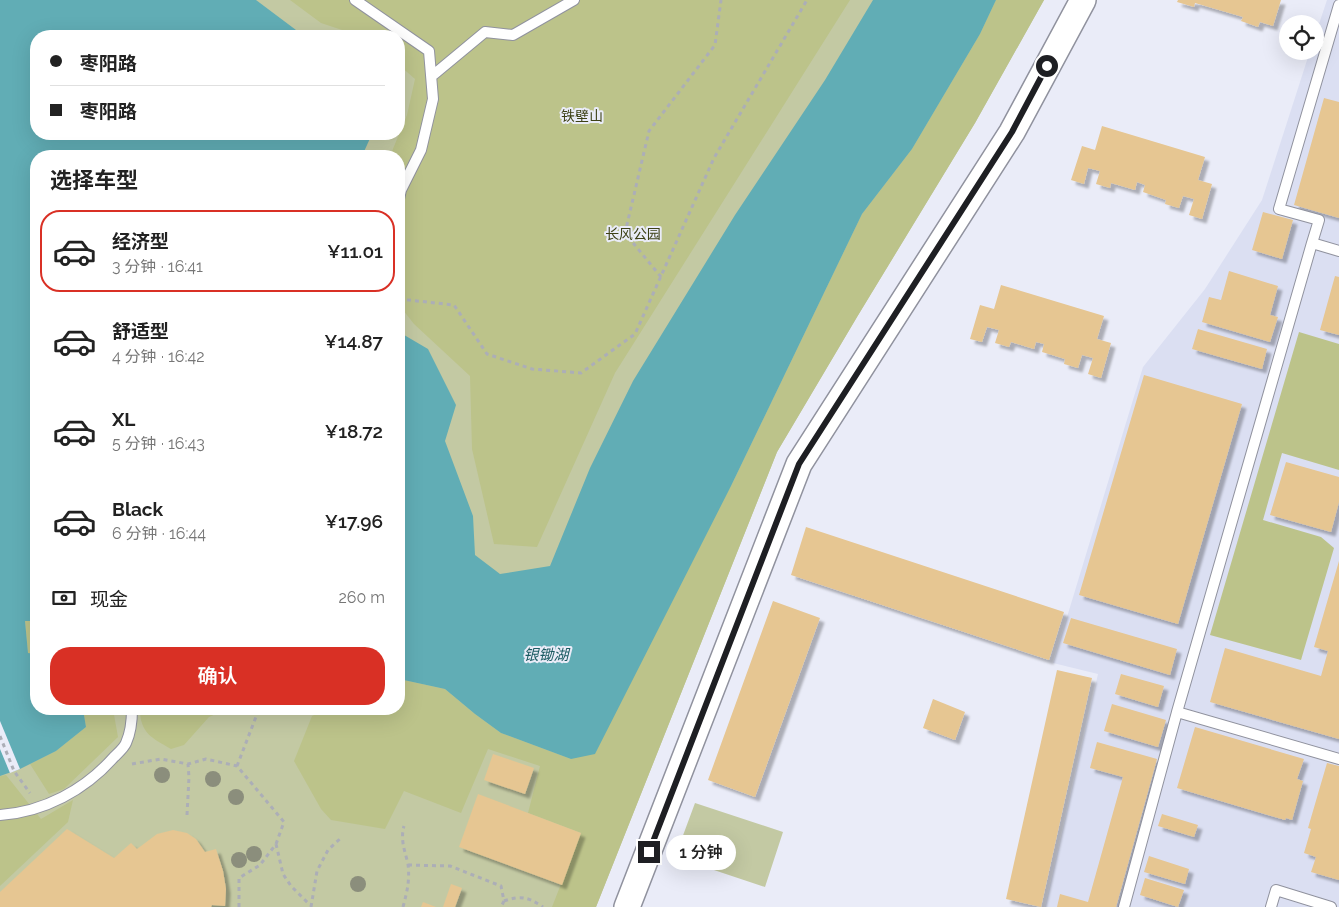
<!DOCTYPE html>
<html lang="zh">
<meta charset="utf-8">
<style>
:root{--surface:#fff;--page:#f2f2f2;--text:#222;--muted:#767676;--line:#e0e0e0;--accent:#d93025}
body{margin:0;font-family:Raleway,"Noto Sans SC",sans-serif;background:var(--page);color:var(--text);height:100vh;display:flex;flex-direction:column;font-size:19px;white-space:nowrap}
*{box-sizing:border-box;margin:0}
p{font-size:16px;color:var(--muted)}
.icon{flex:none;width:28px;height:28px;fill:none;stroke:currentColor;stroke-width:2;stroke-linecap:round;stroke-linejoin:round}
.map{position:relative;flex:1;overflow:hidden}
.drawer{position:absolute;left:30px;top:150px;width:375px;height:565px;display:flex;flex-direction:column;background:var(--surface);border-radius:20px;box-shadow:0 5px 20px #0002}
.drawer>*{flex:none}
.guide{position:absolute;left:30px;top:30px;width:375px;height:110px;border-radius:20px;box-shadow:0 5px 20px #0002;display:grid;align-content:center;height:110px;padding:0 20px;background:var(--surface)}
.fabs{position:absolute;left:1279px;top:15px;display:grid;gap:10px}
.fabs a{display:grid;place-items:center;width:45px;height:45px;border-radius:50%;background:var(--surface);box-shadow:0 5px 20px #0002;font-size:25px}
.end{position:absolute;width:22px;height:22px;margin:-11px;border:6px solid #1e1f23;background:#fff;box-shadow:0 0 0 2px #fff}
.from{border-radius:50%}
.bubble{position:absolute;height:35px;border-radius:18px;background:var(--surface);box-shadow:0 5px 20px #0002;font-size:16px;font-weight:600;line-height:35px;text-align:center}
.guide b{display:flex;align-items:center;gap:18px;height:48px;font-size:19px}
.guide b+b{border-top:1px solid var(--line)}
.guide i{width:12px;height:12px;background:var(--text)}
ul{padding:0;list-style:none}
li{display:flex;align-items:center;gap:15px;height:82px;margin:0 10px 8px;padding:0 10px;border:2px solid transparent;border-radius:20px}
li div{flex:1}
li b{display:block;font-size:19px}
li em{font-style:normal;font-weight:600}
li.current{border-color:var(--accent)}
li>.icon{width:45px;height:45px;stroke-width:1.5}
h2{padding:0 20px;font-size:22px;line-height:60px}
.pay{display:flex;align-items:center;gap:12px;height:55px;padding:0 20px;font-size:19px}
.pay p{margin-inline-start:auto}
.cta{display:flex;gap:10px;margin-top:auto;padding:10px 20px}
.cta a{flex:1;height:58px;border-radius:20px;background:var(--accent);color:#fff;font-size:20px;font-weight:600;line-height:58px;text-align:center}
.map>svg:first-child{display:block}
.built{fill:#dbdff2}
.green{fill:#c3c9a3;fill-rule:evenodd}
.forest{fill:#bcc38a}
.water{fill:#61adb5}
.pier{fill:#eaecf8}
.building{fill:#e6c692;filter:url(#shadow)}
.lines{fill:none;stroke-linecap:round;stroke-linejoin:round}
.service-casing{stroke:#90929e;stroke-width:12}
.tertiary-casing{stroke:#90929e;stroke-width:28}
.path{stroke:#acaeb7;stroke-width:3;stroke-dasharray:4 4;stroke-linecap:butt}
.service{stroke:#fff;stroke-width:10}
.tertiary{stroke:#fff;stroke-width:25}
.tree{fill:#8b8e7c}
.route{stroke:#1e1f23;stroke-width:6}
.labels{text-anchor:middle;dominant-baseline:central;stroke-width:4;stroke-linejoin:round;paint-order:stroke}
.park-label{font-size:14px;fill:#3d4116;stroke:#eaecf8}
.water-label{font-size:15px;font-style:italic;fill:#1b5b62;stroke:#eaecf8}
</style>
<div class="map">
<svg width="1339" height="907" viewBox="0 0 1339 907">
<defs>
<filter id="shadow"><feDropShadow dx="4.5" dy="4.5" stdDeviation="1" flood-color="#0004"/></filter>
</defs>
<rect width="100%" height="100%" fill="#eaecf8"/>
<!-- built -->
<path class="built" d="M1327,0H1339V907H1045L1098,674L1053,663L1143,367L1205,289L1262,200L1310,51H1315V36Z"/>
<!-- green -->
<path class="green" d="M0,0H1044L975,123L857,317L777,452L596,907H0ZM36,36H399V134H36ZM36,156H399V709H36Z
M695,803L783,832L765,887L675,857Z"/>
<!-- forest -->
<path class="forest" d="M290,0H850L615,373L537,547L494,544L472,449L470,376L414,324L399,305V156H390L407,115L415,79L399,65V36H360L321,23Z
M996,0H1044L975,123L857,317L777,452L596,907H552L581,833L528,813L540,766L488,749L461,813L404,791L385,829L331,820L321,809L294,761L312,716L326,709H399V679L445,689L475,714L501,733L571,759L731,486L862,214L912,149L980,34Z
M1299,332L1339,344V470L1282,453L1263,520L1321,537L1334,548L1301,660L1210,635Z
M25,621H36V654L28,653Z
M83,709H113L118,737L64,789L49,794L30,764L56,751L86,727Z
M140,709H227L209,717L184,745L171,749C152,738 140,733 140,709Z
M6,775L41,819L73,800L68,822L0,886V776Z"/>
<!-- water -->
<path class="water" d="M0,0H256L304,36H36V134H372L362,156H36V621H25L28,653L36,654V709H83L86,727L56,751L20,769L0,776Z
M873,0H996L980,34L912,149L862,214L731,486L595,754L571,759L501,733L475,714L445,689L399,679V332L428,349L456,405L445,441L473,516L475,555L500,574L550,566L590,468L633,381L735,215L825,80Z"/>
<!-- pier -->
<path class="pier" d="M0,721L20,769L10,773L0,749Z"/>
<!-- building -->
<path class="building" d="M1178,0H1281L1273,26L1260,22L1258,27L1241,21L1243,17L1195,3L1194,7L1177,2Z
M1324,98L1339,102V218L1294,205Z
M1102,126L1205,157L1198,180L1212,184L1202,219L1189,215L1194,199L1183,196L1179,208L1165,204L1166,200L1143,192L1145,185L1137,182L1135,190L1111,183L1110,188L1096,184L1100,171L1088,168L1084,184L1071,180L1082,146L1095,150Z
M1263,212L1293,220L1282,259L1252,250Z
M1229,271L1278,286L1270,315L1278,317L1270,342L1202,322L1209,297L1221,300Z
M1335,276L1339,277V335L1320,330Z
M1001,285L1104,316L1097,339L1111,343L1101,378L1088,374L1093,358L1082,355L1078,368L1064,364L1065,359L1042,352L1044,344L1036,342L1034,349L1011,342L1009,347L995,343L999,330L987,327L982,342L970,339L980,305L994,309Z
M1198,329L1267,349L1262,369L1192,349Z
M1144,375L1242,404L1178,624L1079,595Z
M1286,462L1339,477V502L1331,532L1270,515Z
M806,527L1064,612L1049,660L791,575Z
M1339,561V739L1210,702L1225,648L1321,676L1328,651L1314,647Z
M773,601L820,618L755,797L708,780Z
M1071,618L1177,649L1170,675L1063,643Z
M1057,670L1092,678L1041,907L1006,899Z
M1121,674L1164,686L1158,707L1115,694Z
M933,699L965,712L955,740L923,728Z
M1112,704L1166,720L1158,747L1104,731Z
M1195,727L1304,759L1297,779L1303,781L1292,820L1286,818L1285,820L1177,788Z
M1097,742L1157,759L1116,907H1057L1060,894L1088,902L1123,777L1090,768Z
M493,754L534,768L525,794L484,780Z
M1327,763L1339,766V880L1311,872L1316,857L1304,853L1311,829L1308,828Z
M478,794L581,833L562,885L459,847Z
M1162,814L1198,825L1194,837L1158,826Z
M67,829L114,858L131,843L137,849L157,834L173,830L187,833L196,839L205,852L216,849L223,871L226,889L225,906L212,905L211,907H0V892Z
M1149,856L1189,869L1185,884L1144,872Z
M1145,878L1184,890L1178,907L1140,895Z
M451,884L462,888L455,907H443Z
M423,902L436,907H421Z"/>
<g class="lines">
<defs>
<path id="service" d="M355,0L429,51L433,99L421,150L401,190L399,199
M1339,5L1279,209L1319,220L1312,243L1339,251
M432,76L485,32L513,35L574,0
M1312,243L1177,712L1339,759
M0,815C44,812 85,790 114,757C118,753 124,748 126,743C131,732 132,720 132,709
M1124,907L1177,712
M1271,907L1276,890L1331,907"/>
<path id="tertiary" d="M627,907L799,464L1012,132L1083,0"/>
</defs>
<!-- service casing -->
<use href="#service" class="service-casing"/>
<!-- tertiary casing -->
<use href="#tertiary" class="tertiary-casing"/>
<!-- path -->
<path class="path" d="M661,277L625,233L649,131L715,45L721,0
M399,299L454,305L487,354L532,369L581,373L635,334L714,158L807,0
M0,736L14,771L30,793
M132,764L161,759L188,764L206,759L237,766L284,822L276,844L260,865L239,878V907
M237,766L259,709
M187,815L189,777L188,764
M276,844L283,874L291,886L310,905
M408,865L450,866L501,886L504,901L501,907
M504,901C521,895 528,897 543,907
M311,907L317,871L328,850L342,837
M403,907C407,892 410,880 408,864C405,851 400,840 404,826"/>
<!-- service -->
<use href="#service" class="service"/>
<!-- tertiary -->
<use href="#tertiary" class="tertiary"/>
</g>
<!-- trees -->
<g class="tree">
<circle cx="162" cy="775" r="8"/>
<circle cx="213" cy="779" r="8"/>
<circle cx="236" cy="797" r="8"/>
<circle cx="254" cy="854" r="8"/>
<circle cx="239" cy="860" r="8"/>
<circle cx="358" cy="884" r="8"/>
</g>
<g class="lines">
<!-- route -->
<path class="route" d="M649,852L799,464L1012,132L1047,66"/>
</g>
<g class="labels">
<!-- park labels -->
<g class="park-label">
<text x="582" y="116">铁壁山</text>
<text x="633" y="234">长风公园</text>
</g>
<!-- water labels -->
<g class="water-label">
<text x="546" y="655">银锄湖</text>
</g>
</g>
</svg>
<div class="fabs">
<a><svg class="icon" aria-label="locate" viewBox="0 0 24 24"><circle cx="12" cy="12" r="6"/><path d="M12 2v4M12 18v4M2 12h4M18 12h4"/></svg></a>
</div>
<i class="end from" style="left:1047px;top:66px"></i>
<i class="end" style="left:649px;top:852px"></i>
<div class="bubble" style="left:666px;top:835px;width:70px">1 分钟</div>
<div class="guide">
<b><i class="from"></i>枣阳路</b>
<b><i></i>枣阳路</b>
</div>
<section class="drawer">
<h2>选择车型</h2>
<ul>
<li class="current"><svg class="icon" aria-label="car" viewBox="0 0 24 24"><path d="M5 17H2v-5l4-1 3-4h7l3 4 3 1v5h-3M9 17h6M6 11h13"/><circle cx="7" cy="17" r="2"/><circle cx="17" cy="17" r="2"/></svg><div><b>经济型</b><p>3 分钟 · 16:41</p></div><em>¥11.01</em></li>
<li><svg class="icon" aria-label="car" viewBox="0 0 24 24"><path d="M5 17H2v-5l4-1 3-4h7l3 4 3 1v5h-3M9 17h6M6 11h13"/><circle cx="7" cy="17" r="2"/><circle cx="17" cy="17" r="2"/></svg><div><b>舒适型</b><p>4 分钟 · 16:42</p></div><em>¥14.87</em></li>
<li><svg class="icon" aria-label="car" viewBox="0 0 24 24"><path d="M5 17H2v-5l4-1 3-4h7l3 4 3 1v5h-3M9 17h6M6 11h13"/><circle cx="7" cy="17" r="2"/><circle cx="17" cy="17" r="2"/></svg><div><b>XL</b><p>5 分钟 · 16:43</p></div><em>¥18.72</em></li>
<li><svg class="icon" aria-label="car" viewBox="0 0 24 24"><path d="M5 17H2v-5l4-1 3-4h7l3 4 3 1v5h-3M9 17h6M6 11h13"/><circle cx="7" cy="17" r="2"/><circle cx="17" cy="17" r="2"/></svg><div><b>Black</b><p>6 分钟 · 16:44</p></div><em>¥17.96</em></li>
</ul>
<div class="pay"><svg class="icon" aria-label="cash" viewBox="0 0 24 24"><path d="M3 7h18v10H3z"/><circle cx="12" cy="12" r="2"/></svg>现金<p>260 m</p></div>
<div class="cta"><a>确认</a></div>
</section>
</div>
